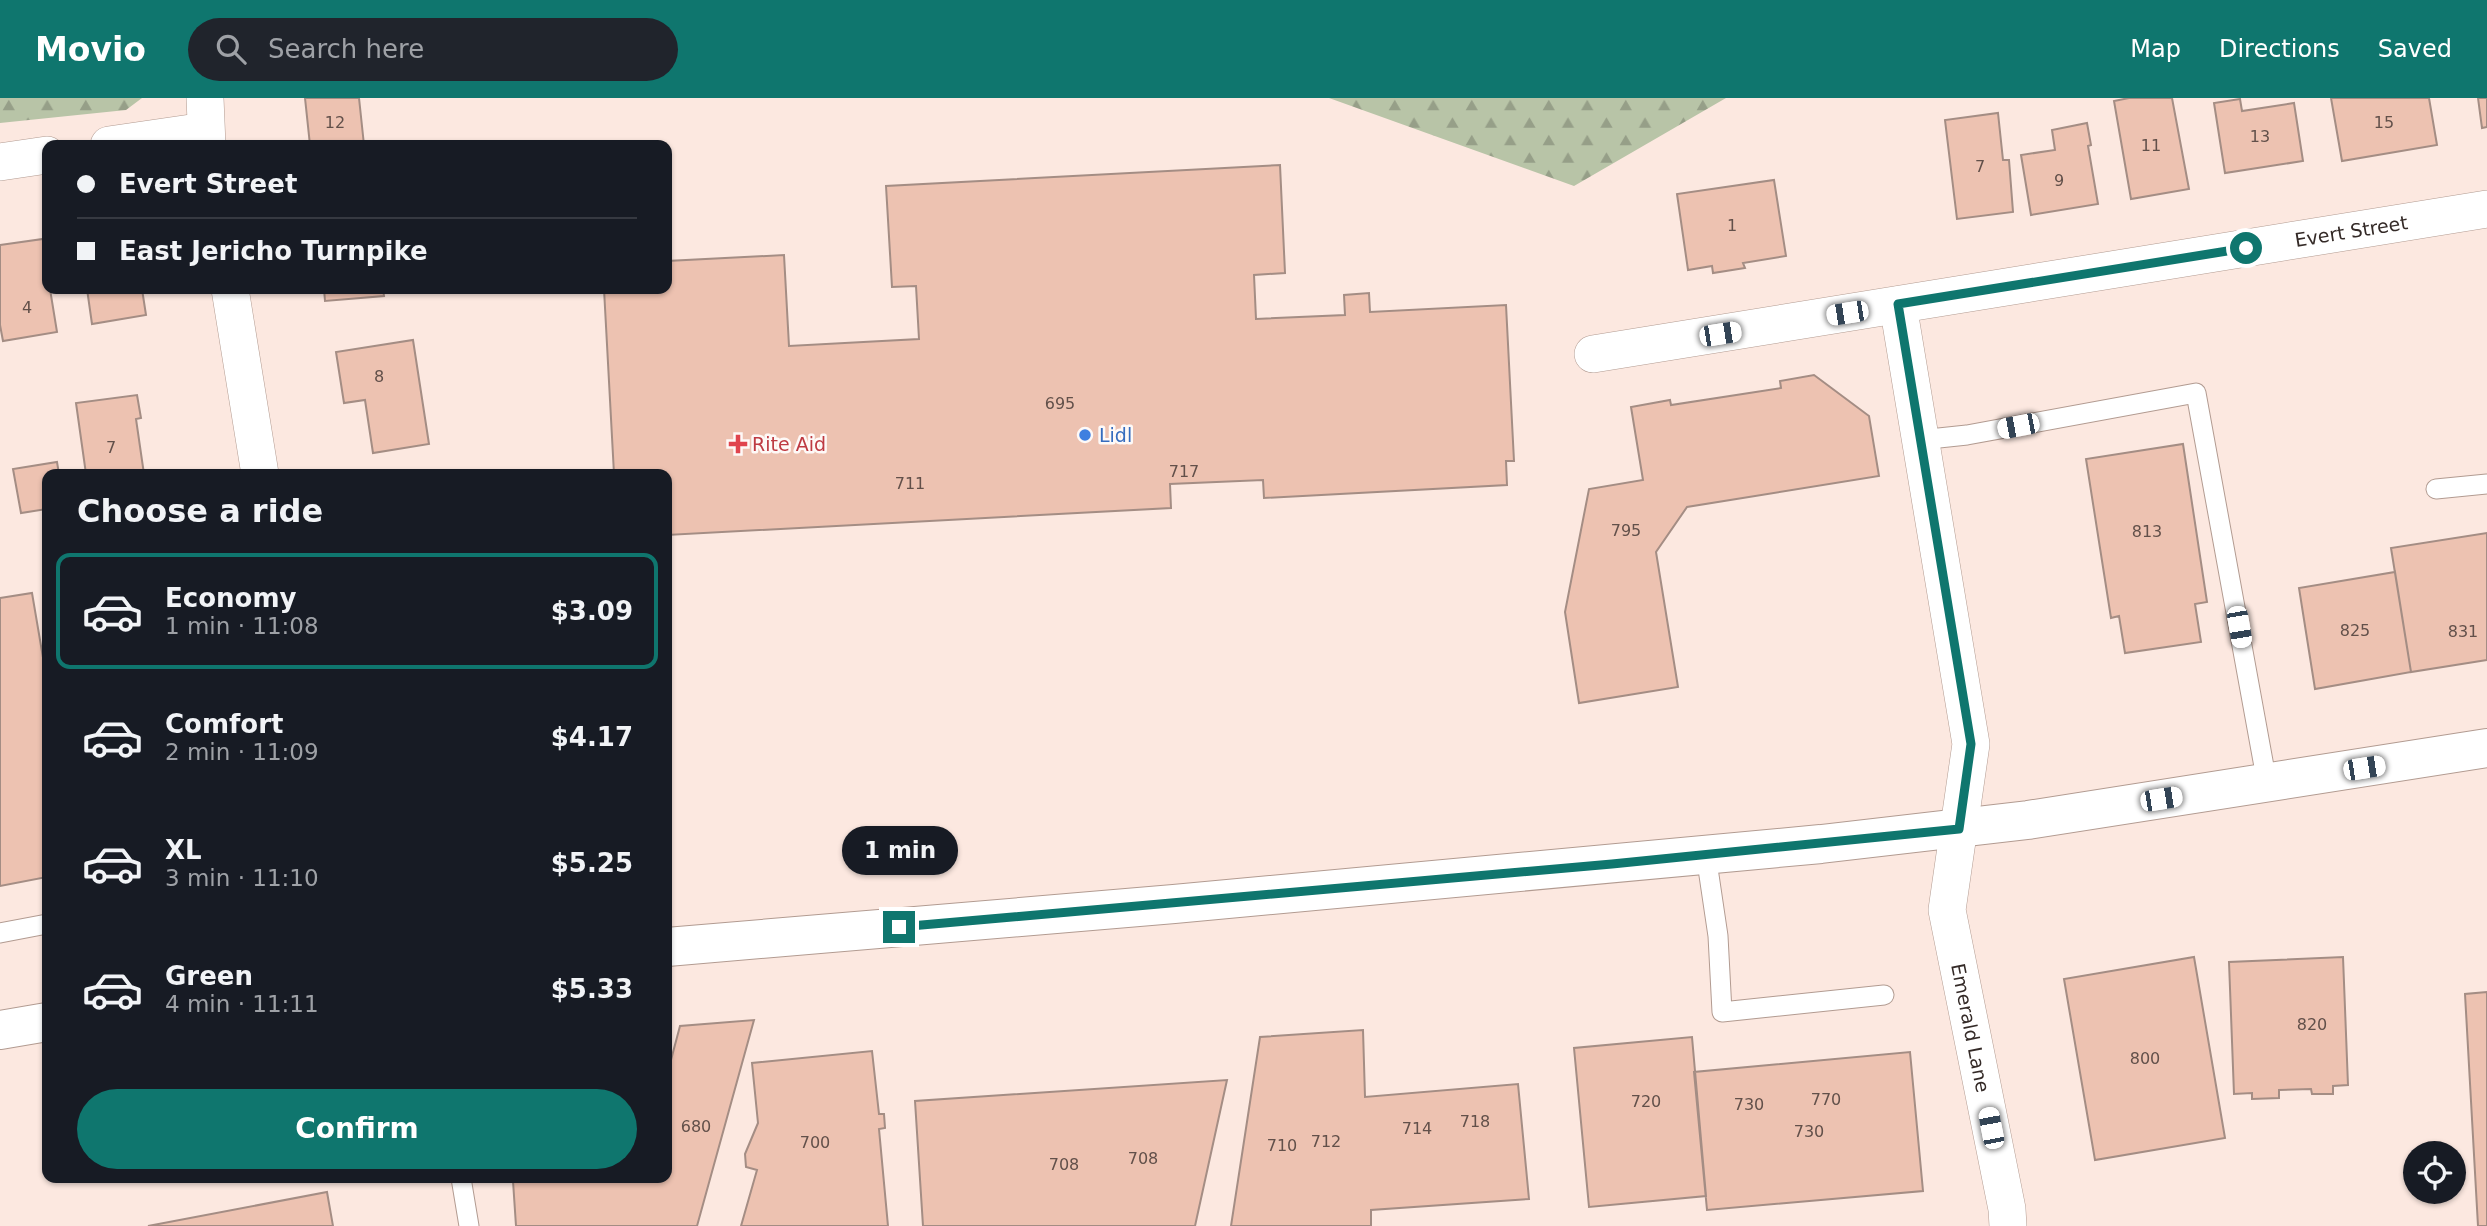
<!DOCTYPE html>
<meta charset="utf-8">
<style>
:root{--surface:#171b24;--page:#20242c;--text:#f1f3f6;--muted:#9ea1a6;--line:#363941;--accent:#0f766e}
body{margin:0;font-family:"DejaVu Sans",sans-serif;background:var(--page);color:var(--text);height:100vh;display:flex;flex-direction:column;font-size:26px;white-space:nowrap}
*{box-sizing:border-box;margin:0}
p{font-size:23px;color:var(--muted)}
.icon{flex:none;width:38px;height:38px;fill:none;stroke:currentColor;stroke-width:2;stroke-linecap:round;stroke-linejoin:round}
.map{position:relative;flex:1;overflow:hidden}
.side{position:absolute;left:42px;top:371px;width:630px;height:714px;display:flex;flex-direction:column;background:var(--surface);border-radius:14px;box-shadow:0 2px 5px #0004}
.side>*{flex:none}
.banner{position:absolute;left:42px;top:42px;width:630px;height:154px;border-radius:14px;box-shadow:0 2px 5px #0004;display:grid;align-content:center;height:154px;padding:0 35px;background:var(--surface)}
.fabs{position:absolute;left:2403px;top:1043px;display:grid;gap:14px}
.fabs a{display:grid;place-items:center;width:63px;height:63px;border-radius:50%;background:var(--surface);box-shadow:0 2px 5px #0004;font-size:35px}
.end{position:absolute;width:32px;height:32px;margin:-16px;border:9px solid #0f766e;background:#fff;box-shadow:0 0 0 4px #fff}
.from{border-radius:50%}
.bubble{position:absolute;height:49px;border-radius:24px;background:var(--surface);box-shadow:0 2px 5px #0004;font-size:23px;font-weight:700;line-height:49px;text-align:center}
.car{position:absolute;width:21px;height:42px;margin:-21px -10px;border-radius:9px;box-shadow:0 0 5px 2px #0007;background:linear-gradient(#fff 24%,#345 0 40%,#fff 0 76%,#345 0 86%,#fff 0)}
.banner b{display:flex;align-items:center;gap:24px;height:66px;font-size:26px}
.banner b+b{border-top:2px solid var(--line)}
.banner i{width:18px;height:18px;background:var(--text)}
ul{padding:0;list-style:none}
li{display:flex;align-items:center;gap:21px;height:116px;margin:0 14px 10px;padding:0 21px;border:4px solid transparent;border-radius:14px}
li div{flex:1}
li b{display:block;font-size:26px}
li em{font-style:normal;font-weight:700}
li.selected{border-color:var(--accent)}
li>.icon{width:63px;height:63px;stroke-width:1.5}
h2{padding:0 35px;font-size:32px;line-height:84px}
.cta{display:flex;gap:14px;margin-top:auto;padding:14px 35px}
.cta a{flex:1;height:80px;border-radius:42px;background:var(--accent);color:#fff;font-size:28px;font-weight:700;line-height:80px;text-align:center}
header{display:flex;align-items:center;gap:42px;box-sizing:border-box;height:98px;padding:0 35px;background:var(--accent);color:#fff}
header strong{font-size:33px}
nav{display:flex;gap:38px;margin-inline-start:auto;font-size:24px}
.search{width:490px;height:63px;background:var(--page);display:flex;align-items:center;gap:18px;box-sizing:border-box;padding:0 24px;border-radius:38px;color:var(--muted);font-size:26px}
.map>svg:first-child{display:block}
.forest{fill:url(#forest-firs)}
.building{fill:#edc2b1;stroke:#a48d84;stroke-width:2}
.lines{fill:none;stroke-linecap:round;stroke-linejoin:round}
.service-casing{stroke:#b29b91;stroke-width:21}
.minor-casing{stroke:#b29b91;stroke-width:38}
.primary-casing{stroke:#b29b91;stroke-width:40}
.service{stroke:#fff;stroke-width:19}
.minor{stroke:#fff;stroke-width:37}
.primary{stroke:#fff;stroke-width:38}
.route{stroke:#0f766e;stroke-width:9}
.shop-dot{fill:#3f7fe0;stroke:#fef9f7;stroke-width:2.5}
.health-dot{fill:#e0444e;stroke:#fef9f7;stroke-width:2.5}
.labels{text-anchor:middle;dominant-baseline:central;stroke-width:5;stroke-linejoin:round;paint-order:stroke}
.number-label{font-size:16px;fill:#62504a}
.street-label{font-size:19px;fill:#342a27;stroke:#fef9f7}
.shop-label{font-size:19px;fill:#366cbe;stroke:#fef9f7;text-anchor:start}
.health-label{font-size:19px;fill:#be3a42;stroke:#fef9f7;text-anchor:start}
</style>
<header>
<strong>Movio</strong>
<div class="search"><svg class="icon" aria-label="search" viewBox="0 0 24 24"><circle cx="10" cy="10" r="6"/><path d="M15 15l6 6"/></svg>Search here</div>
<nav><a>Map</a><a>Directions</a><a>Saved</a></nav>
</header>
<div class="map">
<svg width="2487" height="1128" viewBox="0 0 2487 1128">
<defs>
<pattern id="forest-firs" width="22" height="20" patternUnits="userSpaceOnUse" patternTransform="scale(1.75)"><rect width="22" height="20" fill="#b8c4a7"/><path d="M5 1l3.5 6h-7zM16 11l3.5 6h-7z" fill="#969f88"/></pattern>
</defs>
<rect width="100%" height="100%" fill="#fce8e0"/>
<!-- forest -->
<path class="forest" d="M0,0H142L126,12L0,25Z
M1329,0H1726L1574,88Z"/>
<!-- building -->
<path class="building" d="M305,0H359L364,47H310Z
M2129,0H2172L2189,91L2131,101L2114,3Z
M2331,0H2429L2437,47L2342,63Z
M2478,0H2487V29L2482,30Z
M2240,1L2242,13L2294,5L2303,63L2225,75L2214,5Z
M1998,15L2003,62H2009L2013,114L1957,121L1945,22Z
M2087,25L2091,47L2088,48L2098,106L2031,117L2021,57L2055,52L2052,32Z
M1280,67L1285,175L1254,177L1256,221L1345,217L1344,197L1369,195L1370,214L1506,207L1514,363H1506L1507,387L1264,400L1263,382L1170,386L1171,410L667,437V376H614L604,191H667V163L784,157L789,248L919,241L916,188L892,189L886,88Z
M1774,82L1786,158L1743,165L1745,170L1713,175L1712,168L1688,172L1677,96Z
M43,141L47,171V191H50L57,234L3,243L0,227V147Z
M87,191H142L146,217L92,226Z
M324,191H383L384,198L325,203Z
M413,242L429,346L373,355L365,302L344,305L336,254Z
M1814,277L1869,318L1879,378L1687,409L1656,454L1678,589L1579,605L1565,514L1589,391L1643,382L1631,309L1670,302L1671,307L1781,290L1780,283Z
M137,297L141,320L136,321L144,376H86L76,305Z
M2183,346L2207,504L2195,506L2201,544L2125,555L2119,518L2111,520L2086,361Z
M57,364L59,376H47V411L21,415L13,371Z
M2487,435V562L2411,574L2391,450Z
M2395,474L2411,574L2315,591L2299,490Z
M32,495L47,583V779L0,788V500Z
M2194,859L2225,1040L2095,1062L2064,881Z
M2343,859L2348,987L2333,988V996H2312L2311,991L2279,992V1000L2252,1001V995L2234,996L2229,864Z
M2487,894V1128H2478L2465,896Z
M754,922L697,1128H516L513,1083L559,1080H667V977L680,928Z
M1363,932L1365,999L1518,986L1529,1101L1371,1112V1128H1231L1260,939Z
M1692,939L1706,1098L1589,1109L1574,950Z
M872,953L879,1016H884L885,1030L879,1031L888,1128H741L757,1072L746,1069L745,1056L758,1025L752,965Z
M1910,954L1923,1093L1707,1112L1694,974Z
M1227,982L1195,1128H923L915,1003Z
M327,1094L333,1128H148Z"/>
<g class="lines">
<defs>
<path id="service" d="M1920,342L1967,337L2196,295L2267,685
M2436,391L2487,386
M1706,757L1718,838L1722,914L1884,897
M0,835L47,826
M461,1080L469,1128"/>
<g id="minor">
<path d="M205,0L207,47"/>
<path d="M109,47L205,33"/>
<path d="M0,64L47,57"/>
<path d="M230,191L260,376"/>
<path id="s1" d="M1898,207L1971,646L1947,812L2007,1111L2008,1128"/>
<path id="s2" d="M1593,256L2487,111"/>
</g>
<path id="primary" d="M667,849L1174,806L1821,746L2028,722L2487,650
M0,932L47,924"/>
</defs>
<!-- service casing -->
<use href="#service" class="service-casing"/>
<!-- minor casing -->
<use href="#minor" class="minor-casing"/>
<!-- primary casing -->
<use href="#primary" class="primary-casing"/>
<!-- service -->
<use href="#service" class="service"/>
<!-- minor -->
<use href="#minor" class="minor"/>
<!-- primary -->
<use href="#primary" class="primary"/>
</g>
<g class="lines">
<!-- route -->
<path class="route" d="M899,829L1612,766L1959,731L1971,646L1898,206L2246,150"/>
</g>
<!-- markers -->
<circle class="shop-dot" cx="1085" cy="337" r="7"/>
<path class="health-dot" d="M734.5 335.5h7v7h7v7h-7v7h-7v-7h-7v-7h7z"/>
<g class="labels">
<!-- number labels -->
<g class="number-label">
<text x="335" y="24">12</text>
<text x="2384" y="24">15</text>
<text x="2260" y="38">13</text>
<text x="2151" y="47">11</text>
<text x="1980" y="68">7</text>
<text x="2059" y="82">9</text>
<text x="1732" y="127">1</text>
<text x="27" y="209">4</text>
<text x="379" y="278">8</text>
<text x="1060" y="305">695</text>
<text x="111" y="349">7</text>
<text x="1184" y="373">717</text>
<text x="910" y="385">711</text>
<text x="1626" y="432">795</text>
<text x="2147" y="433">813</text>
<text x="2355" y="532">825</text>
<text x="2463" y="533">831</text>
<text x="2312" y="926">820</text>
<text x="2145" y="960">800</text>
<text x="1826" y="1001">770</text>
<text x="1646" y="1003">720</text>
<text x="1749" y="1006">730</text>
<text x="1475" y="1023">718</text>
<text x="696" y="1028">680</text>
<text x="1417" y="1030">714</text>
<text x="1809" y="1033">730</text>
<text x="1326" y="1043">712</text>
<text x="815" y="1044">700</text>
<text x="1282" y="1047">710</text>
<text x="1143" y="1060">708</text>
<text x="1064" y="1066">708</text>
</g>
<!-- street labels -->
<g class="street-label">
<text stroke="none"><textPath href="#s2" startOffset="768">Evert Street</textPath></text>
<text stroke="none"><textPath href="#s1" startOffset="733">Emerald Lane</textPath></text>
</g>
<!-- shop labels -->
<g class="shop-label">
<text x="1099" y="337">Lidl</text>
</g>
<!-- health labels -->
<g class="health-label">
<text x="752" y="346">Rite Aid</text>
</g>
</g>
</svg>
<div class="fabs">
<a><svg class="icon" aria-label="locate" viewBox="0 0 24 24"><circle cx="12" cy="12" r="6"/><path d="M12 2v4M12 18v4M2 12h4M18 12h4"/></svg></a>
</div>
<i class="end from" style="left:2246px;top:150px"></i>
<i class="end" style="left:899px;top:829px"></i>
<div class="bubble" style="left:842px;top:728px;width:116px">1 min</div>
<i class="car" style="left:1847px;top:215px;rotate:261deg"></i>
<i class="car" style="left:1720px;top:236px;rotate:81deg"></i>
<i class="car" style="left:2018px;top:328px;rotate:259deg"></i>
<i class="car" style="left:2239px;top:529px;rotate:170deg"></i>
<i class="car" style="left:2364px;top:670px;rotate:81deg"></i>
<i class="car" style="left:2161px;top:701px;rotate:81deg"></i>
<i class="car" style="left:1991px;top:1030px;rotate:349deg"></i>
<div class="banner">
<b><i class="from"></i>Evert Street</b>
<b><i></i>East Jericho Turnpike</b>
</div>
<section class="side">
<h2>Choose a ride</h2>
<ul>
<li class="selected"><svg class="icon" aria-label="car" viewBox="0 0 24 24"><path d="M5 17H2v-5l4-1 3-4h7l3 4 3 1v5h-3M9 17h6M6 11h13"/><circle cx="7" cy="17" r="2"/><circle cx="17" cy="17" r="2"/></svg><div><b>Economy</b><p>1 min · 11:08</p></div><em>$3.09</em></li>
<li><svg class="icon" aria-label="car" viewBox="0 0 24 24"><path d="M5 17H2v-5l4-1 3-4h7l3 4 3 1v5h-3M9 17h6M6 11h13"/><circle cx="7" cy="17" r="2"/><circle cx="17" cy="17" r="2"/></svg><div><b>Comfort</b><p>2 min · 11:09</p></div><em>$4.17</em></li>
<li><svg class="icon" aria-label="car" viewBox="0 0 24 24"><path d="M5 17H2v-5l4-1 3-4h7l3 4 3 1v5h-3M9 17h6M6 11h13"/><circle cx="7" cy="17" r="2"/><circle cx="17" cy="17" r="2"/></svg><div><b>XL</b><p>3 min · 11:10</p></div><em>$5.25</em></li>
<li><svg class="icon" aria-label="car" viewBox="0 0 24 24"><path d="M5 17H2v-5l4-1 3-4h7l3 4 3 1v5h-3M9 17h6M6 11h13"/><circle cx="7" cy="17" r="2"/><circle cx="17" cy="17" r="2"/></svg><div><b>Green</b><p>4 min · 11:11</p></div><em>$5.33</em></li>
</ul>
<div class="cta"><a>Confirm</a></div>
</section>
</div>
